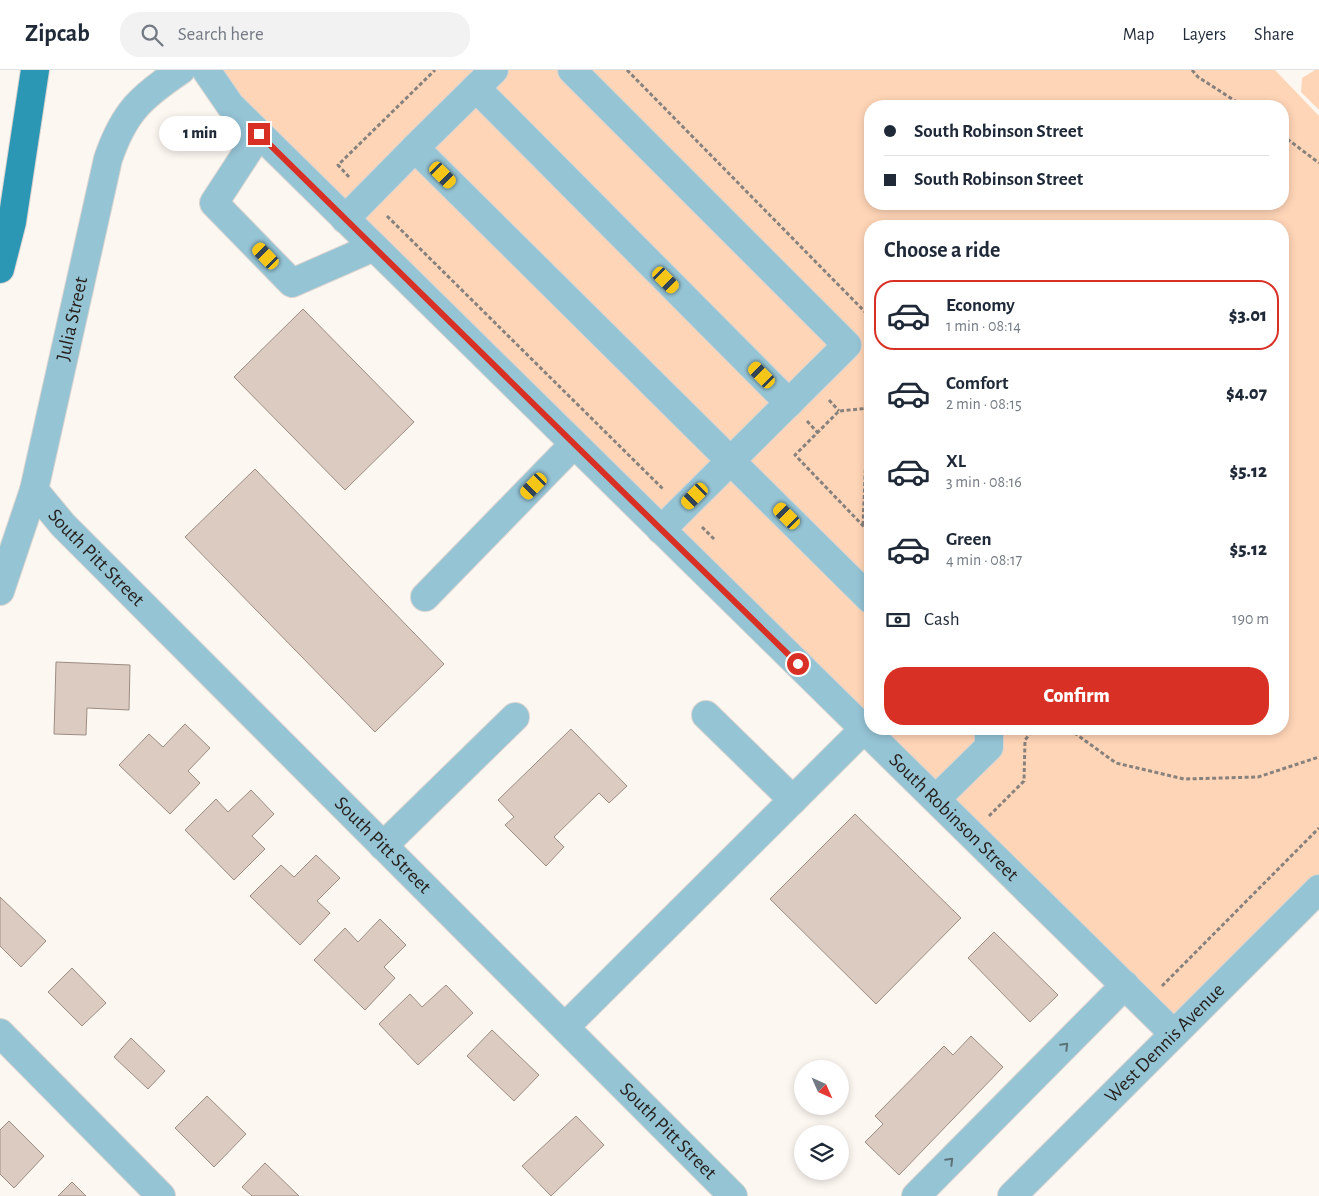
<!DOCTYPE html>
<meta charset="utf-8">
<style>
:root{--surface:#fff;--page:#f2f2f3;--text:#1f2937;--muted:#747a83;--line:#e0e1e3;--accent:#d93025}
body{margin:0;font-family:"Alegreya Sans",sans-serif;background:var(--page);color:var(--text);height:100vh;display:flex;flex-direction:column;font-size:19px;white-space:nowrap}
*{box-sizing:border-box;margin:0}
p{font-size:16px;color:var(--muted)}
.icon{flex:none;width:28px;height:28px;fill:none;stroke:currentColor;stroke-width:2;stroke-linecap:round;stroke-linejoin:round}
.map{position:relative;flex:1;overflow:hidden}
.sheet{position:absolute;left:864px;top:150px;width:425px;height:515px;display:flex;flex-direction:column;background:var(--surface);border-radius:20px;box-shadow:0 2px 8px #0003}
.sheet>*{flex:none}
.guide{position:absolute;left:864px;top:30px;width:425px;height:110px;border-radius:20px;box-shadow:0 2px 8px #0003;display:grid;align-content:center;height:110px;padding:0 20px;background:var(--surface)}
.needle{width:32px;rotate:135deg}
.buttons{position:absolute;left:794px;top:990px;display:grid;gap:10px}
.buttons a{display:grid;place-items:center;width:55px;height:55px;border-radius:50%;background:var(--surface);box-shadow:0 2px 8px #0003;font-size:25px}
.end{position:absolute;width:22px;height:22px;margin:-11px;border:6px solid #d93025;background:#fff;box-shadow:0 0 0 2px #fff}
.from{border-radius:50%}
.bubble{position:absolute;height:35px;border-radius:18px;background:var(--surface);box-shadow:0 2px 8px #0003;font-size:16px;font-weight:800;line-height:35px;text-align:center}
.car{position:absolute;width:15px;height:30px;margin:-15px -8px;border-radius:6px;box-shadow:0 0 4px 1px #0007;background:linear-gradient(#f5c518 24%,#345 0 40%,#f5c518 0 76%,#345 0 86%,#f5c518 0)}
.guide b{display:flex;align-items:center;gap:18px;height:48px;font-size:19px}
.guide b+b{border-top:1px solid var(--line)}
.guide i{width:12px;height:12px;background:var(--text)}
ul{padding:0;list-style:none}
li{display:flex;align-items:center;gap:15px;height:70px;margin:0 10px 8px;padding:0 10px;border:2px solid transparent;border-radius:20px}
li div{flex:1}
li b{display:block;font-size:19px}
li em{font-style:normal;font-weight:800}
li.current{border-color:var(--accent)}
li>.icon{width:45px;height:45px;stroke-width:1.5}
h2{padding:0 20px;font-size:22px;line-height:60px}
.pay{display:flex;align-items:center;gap:12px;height:55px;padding:0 20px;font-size:19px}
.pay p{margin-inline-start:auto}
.cta{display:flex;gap:10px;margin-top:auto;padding:10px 20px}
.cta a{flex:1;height:58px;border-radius:20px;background:var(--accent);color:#fff;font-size:20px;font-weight:800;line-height:58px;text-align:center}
header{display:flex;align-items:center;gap:30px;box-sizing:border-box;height:70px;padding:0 25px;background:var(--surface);border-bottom:1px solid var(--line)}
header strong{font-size:24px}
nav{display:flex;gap:28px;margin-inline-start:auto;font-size:18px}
.search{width:350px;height:45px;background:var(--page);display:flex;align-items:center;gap:12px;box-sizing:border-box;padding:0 18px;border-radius:20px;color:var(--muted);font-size:19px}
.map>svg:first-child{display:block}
.green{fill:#ffd5b7;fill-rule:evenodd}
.building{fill:#dccbc0;stroke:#9c8d82}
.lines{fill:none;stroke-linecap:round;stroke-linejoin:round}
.minor-casing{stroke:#dad4d0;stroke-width:30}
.major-casing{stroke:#dad4d0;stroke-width:30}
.path{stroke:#88827e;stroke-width:3;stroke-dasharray:4 2.5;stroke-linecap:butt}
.minor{stroke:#95c4d5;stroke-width:28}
.major{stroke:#2c97b5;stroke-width:28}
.oneway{stroke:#5d7278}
.route{stroke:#d93025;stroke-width:6}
.labels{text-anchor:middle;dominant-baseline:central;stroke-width:4.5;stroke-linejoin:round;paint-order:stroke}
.street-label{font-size:20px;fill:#251f1b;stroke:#fff}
</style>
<header>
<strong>Zipcab</strong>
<div class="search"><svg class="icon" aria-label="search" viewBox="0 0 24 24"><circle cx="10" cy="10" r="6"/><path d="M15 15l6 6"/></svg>Search here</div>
<nav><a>Map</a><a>Layers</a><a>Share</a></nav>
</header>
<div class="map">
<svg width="1319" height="1126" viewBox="0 0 1319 1126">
<rect width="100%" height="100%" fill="#fdf7f2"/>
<!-- green -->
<path class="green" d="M206,0H1275L1319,46V819L1173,963ZM870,36H1282V134H870ZM870,156H1282V659H870Z
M1315,0H1319V40L1301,22L1302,8Z"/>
<!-- building -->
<path class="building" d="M303,239L414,352L345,420L234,307Z
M255,399L444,594L375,662L185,467Z
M56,592L130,595L129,640L87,638L86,665L54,664Z
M185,654L210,678L188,701L200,713L170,744L119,695L149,664L163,677Z
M571,659L627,716L609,733L599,723L554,767L564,777L546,796L505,755L514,747L498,730Z
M251,720L274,744L252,766L265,779L234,810L185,760L216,729L228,742Z
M855,744L961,848L876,934L770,829Z
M316,785L340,808L317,831L330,843L300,875L250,826L281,795L294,807Z
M0,827L46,871L21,897L0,876Z
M380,849L406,875L384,897L395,908L365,940L314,890L345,858L358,872Z
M994,862L1058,925L1030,952L968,888Z
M72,898L106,933L82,956L48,922Z
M446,915L473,943L418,995L379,954L410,924L422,937Z
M492,960L539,1005L514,1031L467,986Z
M971,966L1003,997L899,1105L865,1072L883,1054L875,1046L944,976L953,985Z
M131,968L165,1001L148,1019L114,987Z
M207,1026L246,1064L214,1097L175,1058Z
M576,1046L604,1075L551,1126L522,1096Z
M9,1051L44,1086L14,1118L0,1104V1060Z
M265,1093L299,1126H252L242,1117Z
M72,1112L86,1126H58Z"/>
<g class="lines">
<defs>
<g id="minor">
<path id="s1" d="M206,0L230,35L1173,963"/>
<path d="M572,0L847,275L661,460"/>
<path d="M476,18L789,333"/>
<path d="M259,64L214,133L292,213L374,177"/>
<path d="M415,78L494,0"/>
<path d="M345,149L415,78L870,529"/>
<path id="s2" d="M34,420L63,455L733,1126"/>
<path id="s3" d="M0,521L34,420L108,89C124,42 141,27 181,0"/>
<path d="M425,527L574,374"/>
<path d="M706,645L793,730"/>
<path d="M936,729L989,677V659"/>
<path d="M383,776L515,647"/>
<path d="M565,957L864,659"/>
<path d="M0,963L161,1126"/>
<path d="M916,1126L1125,915"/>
<path id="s4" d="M1012,1126L1319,819"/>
</g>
<path id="major" d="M0,199L12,152L35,0"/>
</defs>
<!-- minor casing -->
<use href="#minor" class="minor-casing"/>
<!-- major casing -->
<use href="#major" class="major-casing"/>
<!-- path -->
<path class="path" d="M627,0L870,247
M1192,0L1198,7L1243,36
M1282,65L1319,93
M349,107L338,95L435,0
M387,146L663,419
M829,330L839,341
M870,338L839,341L795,385L870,463
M807,351L818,363
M863,455L870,291
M702,457L715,470
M1069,659L1116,693L1184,709L1258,707L1319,687
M989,746L1024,711L1025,670L1034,659
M1162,916L1319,758"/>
<!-- minor -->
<use href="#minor" class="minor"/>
<!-- major -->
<use href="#major" class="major"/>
</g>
<!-- one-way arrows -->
<defs><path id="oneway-chevron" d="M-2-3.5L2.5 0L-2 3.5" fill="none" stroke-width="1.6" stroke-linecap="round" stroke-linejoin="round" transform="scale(1.25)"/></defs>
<g class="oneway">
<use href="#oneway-chevron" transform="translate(1065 976) rotate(-45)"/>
<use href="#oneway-chevron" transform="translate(950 1091) rotate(-45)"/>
</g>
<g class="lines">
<!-- route -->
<path class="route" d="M259,64L798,594"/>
</g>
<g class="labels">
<!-- street labels -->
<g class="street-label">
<text stroke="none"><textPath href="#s3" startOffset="282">Julia Street</textPath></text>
<text stroke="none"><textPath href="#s2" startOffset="92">South Pitt Street</textPath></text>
<text stroke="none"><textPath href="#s1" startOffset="1058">South Robinson Street</textPath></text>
<text stroke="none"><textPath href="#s2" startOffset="498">South Pitt Street</textPath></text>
<text stroke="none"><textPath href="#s4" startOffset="216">West Dennis Avenue</textPath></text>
<text stroke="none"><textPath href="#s2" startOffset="902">South Pitt Street</textPath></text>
</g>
</g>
</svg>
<div class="buttons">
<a><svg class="needle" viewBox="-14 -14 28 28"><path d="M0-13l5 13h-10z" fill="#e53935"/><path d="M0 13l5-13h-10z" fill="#747a83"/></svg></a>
<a><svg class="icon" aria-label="layers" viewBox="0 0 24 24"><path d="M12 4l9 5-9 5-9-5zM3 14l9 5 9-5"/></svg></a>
</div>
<i class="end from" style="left:798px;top:594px"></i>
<i class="end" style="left:259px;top:64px"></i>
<div class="bubble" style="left:159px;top:46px;width:82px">1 min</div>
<i class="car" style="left:443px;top:105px;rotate:135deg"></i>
<i class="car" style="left:266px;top:186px;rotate:316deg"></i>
<i class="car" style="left:666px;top:210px;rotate:135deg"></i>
<i class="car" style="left:762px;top:305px;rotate:315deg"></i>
<i class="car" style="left:534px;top:416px;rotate:224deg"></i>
<i class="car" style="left:695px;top:426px;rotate:225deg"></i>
<i class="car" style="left:787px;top:446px;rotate:315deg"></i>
<div class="guide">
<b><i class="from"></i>South Robinson Street</b>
<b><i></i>South Robinson Street</b>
</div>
<section class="sheet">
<h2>Choose a ride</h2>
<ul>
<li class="current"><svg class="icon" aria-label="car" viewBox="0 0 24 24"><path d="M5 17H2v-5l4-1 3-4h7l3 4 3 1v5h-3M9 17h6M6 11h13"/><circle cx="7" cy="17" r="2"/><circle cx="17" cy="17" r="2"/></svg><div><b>Economy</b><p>1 min · 08:14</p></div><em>$3.01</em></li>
<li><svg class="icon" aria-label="car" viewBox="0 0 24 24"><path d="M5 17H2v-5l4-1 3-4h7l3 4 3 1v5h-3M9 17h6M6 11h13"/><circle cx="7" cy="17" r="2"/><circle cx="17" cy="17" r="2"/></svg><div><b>Comfort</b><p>2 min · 08:15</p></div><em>$4.07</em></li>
<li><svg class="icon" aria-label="car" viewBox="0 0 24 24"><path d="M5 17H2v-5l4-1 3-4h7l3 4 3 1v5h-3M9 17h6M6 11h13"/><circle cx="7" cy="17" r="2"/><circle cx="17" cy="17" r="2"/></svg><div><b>XL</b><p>3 min · 08:16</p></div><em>$5.12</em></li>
<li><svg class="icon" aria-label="car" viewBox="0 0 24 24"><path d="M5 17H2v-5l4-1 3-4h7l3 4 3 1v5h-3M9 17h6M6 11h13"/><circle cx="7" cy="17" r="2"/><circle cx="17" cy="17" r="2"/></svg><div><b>Green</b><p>4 min · 08:17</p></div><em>$5.12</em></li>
</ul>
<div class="pay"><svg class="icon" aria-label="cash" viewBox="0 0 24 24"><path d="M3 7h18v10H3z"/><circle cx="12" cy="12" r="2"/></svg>Cash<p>190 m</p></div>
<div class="cta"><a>Confirm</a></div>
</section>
</div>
